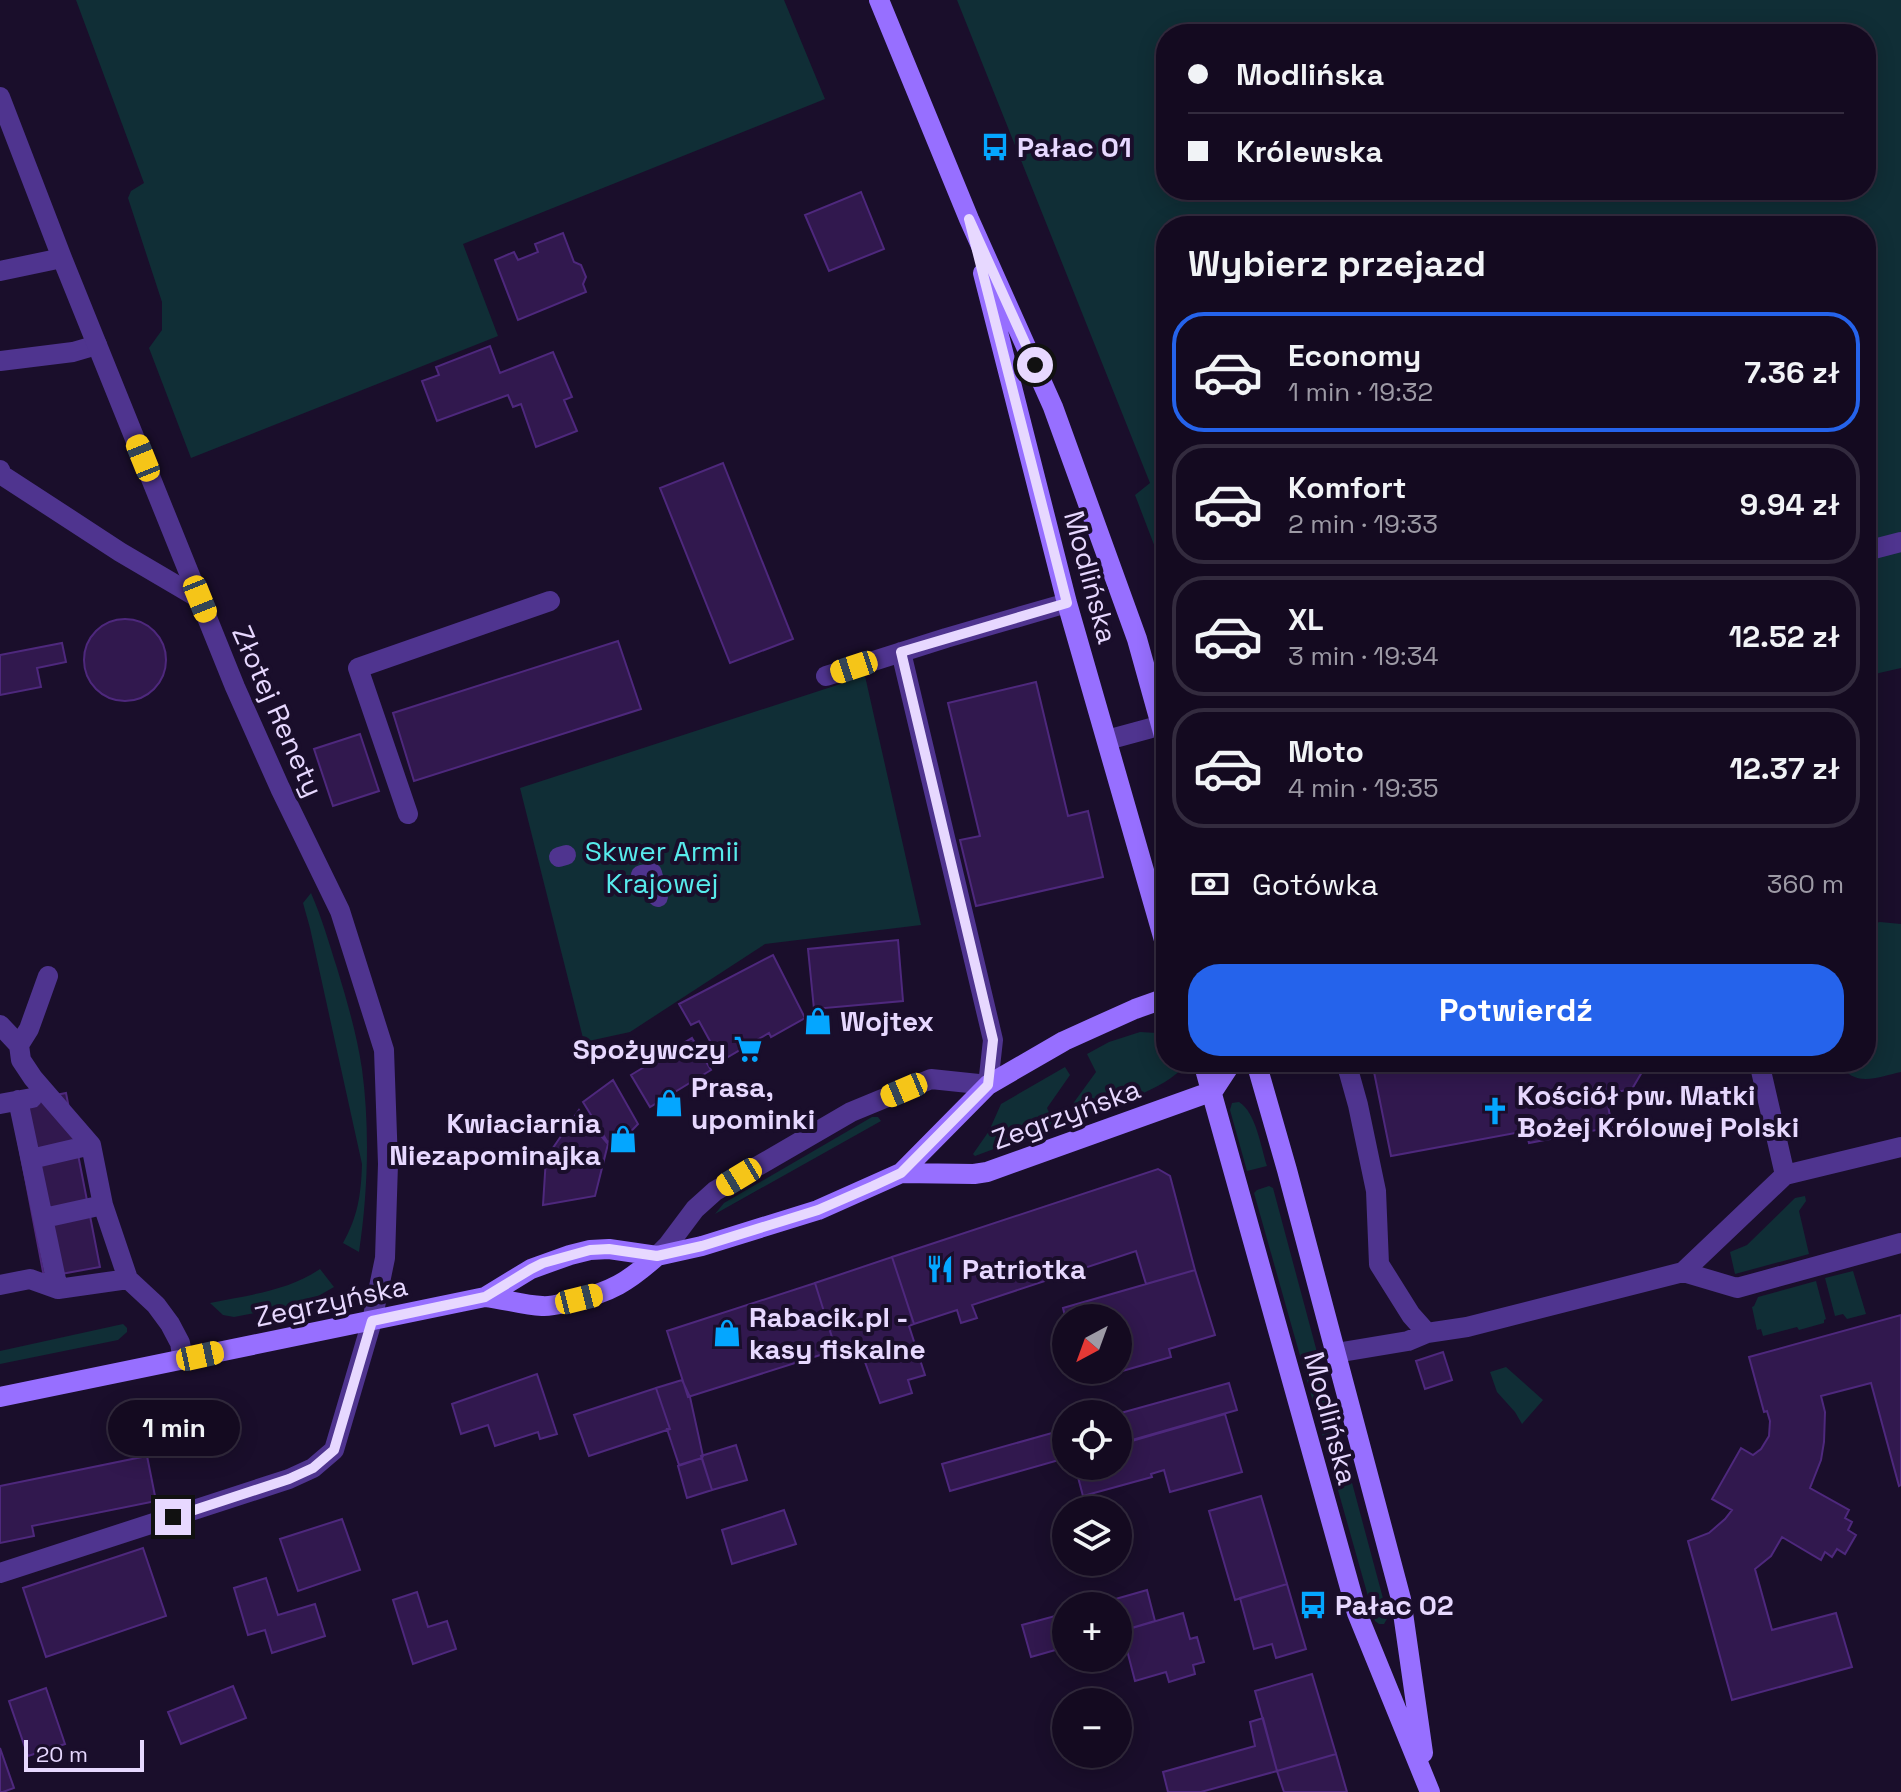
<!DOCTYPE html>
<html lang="pl">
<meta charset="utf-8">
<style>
:root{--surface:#140a20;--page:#1d1329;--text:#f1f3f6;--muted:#9d9aa5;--line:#332b3e;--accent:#2563eb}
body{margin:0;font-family:"Space Grotesk",sans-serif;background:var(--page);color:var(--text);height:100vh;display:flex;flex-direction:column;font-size:30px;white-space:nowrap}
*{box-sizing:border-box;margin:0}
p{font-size:26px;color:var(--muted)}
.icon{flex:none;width:44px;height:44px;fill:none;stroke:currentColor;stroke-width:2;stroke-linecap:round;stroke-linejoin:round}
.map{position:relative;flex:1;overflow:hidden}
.sheet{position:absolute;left:1156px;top:216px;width:720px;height:856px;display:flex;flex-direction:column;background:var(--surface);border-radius:32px;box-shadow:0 4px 20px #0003,0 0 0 2px var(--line)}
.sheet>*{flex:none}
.guide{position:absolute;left:1156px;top:24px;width:720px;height:176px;border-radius:32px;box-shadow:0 4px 20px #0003,0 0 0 2px var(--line);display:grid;align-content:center;height:176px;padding:0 32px;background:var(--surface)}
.needle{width:52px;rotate:221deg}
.controls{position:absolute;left:1052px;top:1304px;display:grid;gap:16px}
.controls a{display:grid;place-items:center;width:80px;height:80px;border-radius:50%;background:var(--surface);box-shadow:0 4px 20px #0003,0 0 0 2px var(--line);font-size:40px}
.scale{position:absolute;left:24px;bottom:20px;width:120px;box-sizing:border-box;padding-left:8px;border:4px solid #e7d8ff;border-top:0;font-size:22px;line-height:28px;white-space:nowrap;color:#e7d8ff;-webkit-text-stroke:6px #1a0e2b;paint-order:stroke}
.end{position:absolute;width:36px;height:36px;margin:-18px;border:10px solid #e7d8ff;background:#111;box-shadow:0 0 0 4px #111}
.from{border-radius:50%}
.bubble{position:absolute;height:56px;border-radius:28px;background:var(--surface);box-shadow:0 4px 20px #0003,0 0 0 2px var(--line);font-size:26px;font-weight:600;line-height:56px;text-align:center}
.car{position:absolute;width:24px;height:48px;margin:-24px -12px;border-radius:10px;box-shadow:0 0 6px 2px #0007;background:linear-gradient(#f5c518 24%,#345 0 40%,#f5c518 0 76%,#345 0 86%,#f5c518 0)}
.guide b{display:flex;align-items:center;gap:28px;height:76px;font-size:30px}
.guide b+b{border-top:2px solid var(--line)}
.guide i{width:20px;height:20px;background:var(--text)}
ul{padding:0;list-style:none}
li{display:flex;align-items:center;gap:24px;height:120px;margin:0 16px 12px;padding:0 16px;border:4px solid var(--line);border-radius:32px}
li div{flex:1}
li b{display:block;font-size:30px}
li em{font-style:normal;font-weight:600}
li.active{border-color:var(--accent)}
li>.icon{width:72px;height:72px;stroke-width:1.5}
h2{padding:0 32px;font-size:36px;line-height:96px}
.pay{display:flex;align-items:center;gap:20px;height:88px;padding:0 32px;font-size:30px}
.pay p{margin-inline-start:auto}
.cta{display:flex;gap:16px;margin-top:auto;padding:16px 32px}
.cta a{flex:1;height:92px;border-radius:32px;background:var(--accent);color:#fff;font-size:32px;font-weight:600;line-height:92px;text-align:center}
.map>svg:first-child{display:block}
.green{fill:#102e36;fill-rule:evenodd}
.building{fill:#31184e;stroke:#4e287d;stroke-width:2}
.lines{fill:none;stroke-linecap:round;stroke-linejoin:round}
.service{stroke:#4f348f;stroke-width:20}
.pedestrian{stroke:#4f348f;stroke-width:20}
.minor{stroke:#4f348f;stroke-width:20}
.secondary{stroke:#976fff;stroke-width:20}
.route{stroke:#e7d8ff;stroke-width:10}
.labels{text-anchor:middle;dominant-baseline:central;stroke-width:8;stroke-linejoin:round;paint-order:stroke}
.poi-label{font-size:28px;font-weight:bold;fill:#e7d8ff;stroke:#1a0e2b;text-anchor:start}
.street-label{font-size:28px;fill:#e7d8ff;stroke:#1a0e2b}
.park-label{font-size:28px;fill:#57ebec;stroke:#1a0e2b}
</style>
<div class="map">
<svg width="1901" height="1792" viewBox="0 0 1901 1792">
<rect width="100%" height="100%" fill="#1a0e2b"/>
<!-- green -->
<path class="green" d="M76,0H784L825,99L463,244L498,336L191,458L149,348L162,330V302L128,198L131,191L144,183Z
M957,0H1901V668L1866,676V226H1166V576L1135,495L1150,483ZM1166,34H1866V190H1166Z
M865,676L921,925L765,944L630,1032L584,1042L520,788Z
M311,893C322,918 329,943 337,968C347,1001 357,1035 362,1069C370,1129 368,1192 359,1252L343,1243C358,1216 361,1195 362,1164L310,928L303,903Z
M1880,922L1901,924V1072C1877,1077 1854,1089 1839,1062H1866V925Z
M1140,1032L1157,1033L1166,1036V1062L1188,1063C1161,1093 1114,1103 1077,1117L1072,1105L1096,1072L1087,1054L1109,1042Z
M1065,1067L1070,1075L1047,1108L1055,1126L975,1156L973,1154L989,1131L1001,1104Z
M1239,1102C1256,1112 1261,1148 1267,1166L1247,1171L1230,1110L1232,1103Z
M872,1117H878L881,1121L715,1214L724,1203Z
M1269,1186L1273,1188L1388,1617L1384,1624H1379L1375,1621L1254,1193L1257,1190Z
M1805,1196L1806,1201L1799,1211L1809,1254L1735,1274L1730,1252L1747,1245L1795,1198Z
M320,1269L334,1287L306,1303L234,1317L223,1315L210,1303C248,1295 288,1291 320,1269Z
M1853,1271L1866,1314L1847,1319L1843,1314L1835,1316L1825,1278Z
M1816,1281L1826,1319L1824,1320V1323L1799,1330L1797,1327L1763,1336L1761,1329L1757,1330L1752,1307L1754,1306L1758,1297Z
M123,1324L127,1328V1332L118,1340L0,1364V1351Z
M1506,1367L1543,1400L1522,1424L1515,1412L1497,1392L1490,1372Z"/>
<!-- building -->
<path class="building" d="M861,192L884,249L829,271L805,215Z
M563,233L574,262L581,265L586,277L583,284L586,292L518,320L495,260L514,252L518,260L538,252L535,244Z
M490,346L500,373L553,352L572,397L564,400L577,431L536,447L521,404L513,407L508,395L437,421L422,381L439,375L436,367Z
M723,463L793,639L730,663L660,488Z
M84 660a41 41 0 1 1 82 0a41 41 0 1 1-82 0Z
M618,641L641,709L414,781L393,713Z
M62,643L66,662L37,668L41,687L0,695V655Z
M1036,682L1068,816L1088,811L1103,877L976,906L960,840L980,836L948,703Z
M360,734L379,791L333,806L314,749Z
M898,940L903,1001L814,1009L808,949Z
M773,955L805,1018L771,1037L769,1033L721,1061L699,1021L691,1025L679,1004Z
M692,1038L711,1070L650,1107L631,1075Z
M1372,1062H1640L1642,1072L1632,1089L1611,1093L1609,1091L1606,1095L1612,1127L1529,1143L1526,1131L1391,1156Z
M613,1080L638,1124L619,1144L607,1141L583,1102Z
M66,1093L100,1267L44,1277L11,1104Z
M579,1110L608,1144L595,1196L543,1205L546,1158Z
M1158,1169L1170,1176L1195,1270L1146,1284L1136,1251L972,1305L977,1318L961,1323L957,1310L914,1324L892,1257Z
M892,1257L914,1324L909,1326L925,1375L908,1380L912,1393L880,1403L858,1343L836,1350L815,1283Z
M1195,1270L1215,1335L1169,1349L1171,1357L1084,1382L1080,1370H1118V1318H1066V1320L1063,1308Z
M815,1283L836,1350L688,1397L667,1331Z
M1901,1315V1485L1899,1486L1871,1383L1821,1396L1825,1412L1824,1442L1821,1460L1810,1488L1849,1510L1845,1518L1852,1522L1848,1530L1856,1535L1845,1554L1837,1549L1832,1557L1825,1552L1821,1560L1782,1537L1771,1556L1755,1569L1772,1630L1836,1613L1852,1667L1732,1700L1688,1541L1709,1533L1725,1519L1732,1510L1712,1499L1741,1448L1753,1455L1761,1449L1769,1436L1770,1421L1767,1411L1764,1412L1749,1357Z
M1443,1352L1452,1380L1425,1389L1416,1361Z
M537,1374L557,1434L540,1439L538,1432L495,1446L488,1425L461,1434L452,1404Z
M682,1380L690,1397L703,1456L702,1458L679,1465L667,1429H670L656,1388Z
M1229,1383L1237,1410L1118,1444L1117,1414Z
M656,1388L670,1429L589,1456L574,1415Z
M1225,1414L1242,1472L1170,1492L1164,1470L1151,1474L1152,1477L1083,1496L1075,1466H1118V1445Z
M1066,1429V1458L950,1491L942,1464Z
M736,1445L747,1480L712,1490L701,1456Z
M147,1456L156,1501L32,1526L34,1536L0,1543V1486Z
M702,1458L712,1490L687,1498L678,1466Z
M1261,1496L1287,1584L1235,1600L1209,1511Z
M784,1510L796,1544L732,1564L722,1530Z
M342,1519L360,1570L298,1591L280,1539Z
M143,1548L166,1616L46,1657L23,1588Z
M266,1578L278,1615L315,1604L325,1636L272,1653L265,1630L248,1635L234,1588Z
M1287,1584L1306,1649L1276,1658L1272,1644L1254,1649L1240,1598Z
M1147,1590L1155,1621L1118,1632V1606H1091Z
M417,1592L428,1627L447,1621L456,1649L413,1664L393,1600Z
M1066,1613V1647L1031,1657L1022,1625Z
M1183,1613L1190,1639L1197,1637L1204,1662L1193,1665L1195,1674L1169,1682L1166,1672L1135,1681L1122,1631Z
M1312,1674L1336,1754L1277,1771L1255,1691Z
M233,1686L246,1718L181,1744L168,1712Z
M46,1688L65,1744L28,1756L9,1701Z
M1263,1718L1277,1771L1201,1792H1168L1163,1772L1255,1746L1250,1722Z
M0,1748L14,1788L3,1792H0Z
M1336,1754L1347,1792H1284L1277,1771Z"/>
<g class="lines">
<!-- service -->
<path class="service" d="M0,361L73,352L97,345
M0,470L2,475L120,552L200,599
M1866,551L1901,542
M826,676L946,638L1067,603
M1107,740L1166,724
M408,814L358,668L550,601
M0,1025L19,1045L21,1060L33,1078L91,1145L103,1205L128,1279L156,1305L170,1324L180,1343L183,1360
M19,1045L29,1029L48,976
M1346,1062L1358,1105L1376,1191L1379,1264L1411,1315L1427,1333
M18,1100L58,1289
M0,1104L32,1098
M31,1159L91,1145
M1785,1175L1901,1147
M44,1218L103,1205
M657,1256L668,1245L695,1209L715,1191L851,1112L931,1079L988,1085L993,1040L901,652
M1683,1272L1737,1288L1901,1243
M0,1285L30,1279L58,1289L128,1279
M1336,1353L1408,1341L1427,1333L1467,1327L1683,1272L1785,1175L1759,1062"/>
<!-- pedestrian -->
<path class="pedestrian" d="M559,857L566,855
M641,875L652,873L658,897"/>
<!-- minor -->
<path class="minor" d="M0,97L62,258L235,687L280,788L340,911L384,1050L388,1164L385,1258L372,1321L334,1450L313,1468L289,1479L0,1573
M0,271L62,258"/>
<!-- secondary -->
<path class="secondary" d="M879,0L969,219L1053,407L1137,639L1166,743
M983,273L1067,603L1166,947
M1203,1062L1357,1613L1430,1792
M1256,1062L1287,1170L1401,1599L1423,1753
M901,1173L974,1174L987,1172L1213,1091L1232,1062
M485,1297C504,1299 523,1305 542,1306C552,1307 563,1303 573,1301C611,1292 628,1282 657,1256
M0,1397L485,1297L531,1269L570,1255L590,1250L609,1249L657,1256L702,1246L818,1210L901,1173L988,1085L1064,1041L1135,1009L1166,998"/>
</g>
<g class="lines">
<!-- route -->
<path class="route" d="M173,1517L289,1479L313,1468L334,1450L372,1321L485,1297L531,1269L543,1263L590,1250L609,1249L657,1256L702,1246L818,1210L873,1186L901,1173L988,1085L993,1040L901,652L1067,603L969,219L1035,365"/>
</g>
<!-- icons -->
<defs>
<symbol id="bus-bare" viewBox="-9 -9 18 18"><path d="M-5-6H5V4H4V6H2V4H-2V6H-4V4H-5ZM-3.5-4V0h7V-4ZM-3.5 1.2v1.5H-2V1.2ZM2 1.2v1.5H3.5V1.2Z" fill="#04a6ff" stroke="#1a0e2b" stroke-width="2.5" paint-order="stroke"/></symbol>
<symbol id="shop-bare" viewBox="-9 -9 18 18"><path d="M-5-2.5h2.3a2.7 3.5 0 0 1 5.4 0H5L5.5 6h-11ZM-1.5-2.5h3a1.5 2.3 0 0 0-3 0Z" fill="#04a6ff" stroke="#1a0e2b" stroke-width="2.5" paint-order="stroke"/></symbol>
<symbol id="supermarket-bare" viewBox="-9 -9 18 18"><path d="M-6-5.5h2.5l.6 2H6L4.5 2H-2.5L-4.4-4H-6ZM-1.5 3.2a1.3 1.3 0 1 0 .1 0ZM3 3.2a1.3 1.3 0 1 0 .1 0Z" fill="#04a6ff" stroke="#1a0e2b" stroke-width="2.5" paint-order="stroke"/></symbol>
<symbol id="church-bare" viewBox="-9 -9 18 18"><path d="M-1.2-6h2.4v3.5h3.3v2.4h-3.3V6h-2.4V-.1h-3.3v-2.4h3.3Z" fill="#04a6ff" stroke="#1a0e2b" stroke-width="2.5" paint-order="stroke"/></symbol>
<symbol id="restaurant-bare" viewBox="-9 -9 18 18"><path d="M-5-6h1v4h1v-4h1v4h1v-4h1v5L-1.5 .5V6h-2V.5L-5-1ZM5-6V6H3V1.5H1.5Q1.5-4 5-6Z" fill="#04a6ff" stroke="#1a0e2b" stroke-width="2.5" paint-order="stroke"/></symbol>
</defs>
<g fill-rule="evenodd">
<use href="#bus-bare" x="975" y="127" width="40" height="40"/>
<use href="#shop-bare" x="798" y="1001" width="40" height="40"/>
<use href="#supermarket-bare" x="728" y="1029" width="40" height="40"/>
<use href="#shop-bare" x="649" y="1083" width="40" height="40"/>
<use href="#church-bare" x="1475" y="1091" width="40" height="40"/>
<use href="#shop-bare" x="603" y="1119" width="40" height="40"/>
<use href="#restaurant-bare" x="920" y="1249" width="40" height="40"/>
<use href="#shop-bare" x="707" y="1313" width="40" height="40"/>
<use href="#bus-bare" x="1293" y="1585" width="40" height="40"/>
</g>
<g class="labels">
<!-- poi labels -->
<g class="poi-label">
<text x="1017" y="147">Pałac 01</text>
<text x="840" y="1021">Wojtex</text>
<text x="726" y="1049" text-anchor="end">Spożywczy</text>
<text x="691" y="1087">Prasa,<tspan x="691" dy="32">upominki</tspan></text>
<text x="1517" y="1095">Kościół pw. Matki<tspan x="1517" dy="32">Bożej Królowej Polski</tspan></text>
<text x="601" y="1123" text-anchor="end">Kwiaciarnia<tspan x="601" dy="32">Niezapominajka</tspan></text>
<text x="962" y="1269">Patriotka</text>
<text x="749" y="1317">Rabacik.pl -<tspan x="749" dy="32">kasy fiskalne</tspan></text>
<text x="1335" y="1605">Pałac 02</text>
</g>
<!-- street labels -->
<g class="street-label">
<text transform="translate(1091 577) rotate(75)">Modlińska</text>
<text transform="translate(278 711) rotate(66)">Złotej Renety</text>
<text transform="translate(1066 1114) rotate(-20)">Zegrzyńska</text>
<text transform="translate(331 1301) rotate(-12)">Zegrzyńska</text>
<text transform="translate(1331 1418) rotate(75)">Modlińska</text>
</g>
<!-- park labels -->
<g class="park-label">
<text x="662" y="851">Skwer Armii<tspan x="662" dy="32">Krajowej</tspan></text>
</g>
</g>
</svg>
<div class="controls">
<a><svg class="needle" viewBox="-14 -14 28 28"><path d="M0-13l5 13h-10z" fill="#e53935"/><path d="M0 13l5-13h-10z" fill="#9d9aa5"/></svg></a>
<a><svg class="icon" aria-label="locate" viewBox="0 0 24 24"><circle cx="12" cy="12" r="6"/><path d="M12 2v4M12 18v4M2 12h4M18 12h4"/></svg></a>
<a><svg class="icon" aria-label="layers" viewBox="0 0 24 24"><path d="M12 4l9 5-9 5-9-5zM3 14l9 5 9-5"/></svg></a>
<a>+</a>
<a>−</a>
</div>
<div class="scale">20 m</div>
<i class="end from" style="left:1035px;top:365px"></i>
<i class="end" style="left:173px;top:1517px"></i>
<div class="bubble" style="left:108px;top:1400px;width:132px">1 min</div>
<i class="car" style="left:143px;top:458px;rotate:338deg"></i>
<i class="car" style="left:200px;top:599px;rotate:158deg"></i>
<i class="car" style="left:854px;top:667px;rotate:252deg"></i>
<i class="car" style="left:904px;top:1090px;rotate:247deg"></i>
<i class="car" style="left:739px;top:1177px;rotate:239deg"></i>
<i class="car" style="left:579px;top:1299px;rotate:76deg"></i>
<i class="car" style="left:200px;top:1356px;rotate:78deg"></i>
<div class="guide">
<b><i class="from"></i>Modlińska</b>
<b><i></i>Królewska</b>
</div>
<section class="sheet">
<h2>Wybierz przejazd</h2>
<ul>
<li class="active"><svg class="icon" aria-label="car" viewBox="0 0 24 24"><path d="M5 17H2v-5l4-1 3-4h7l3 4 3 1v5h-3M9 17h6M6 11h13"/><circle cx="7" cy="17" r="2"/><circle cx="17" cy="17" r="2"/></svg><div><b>Economy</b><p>1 min · 19:32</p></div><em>7.36 zł</em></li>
<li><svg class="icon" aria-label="car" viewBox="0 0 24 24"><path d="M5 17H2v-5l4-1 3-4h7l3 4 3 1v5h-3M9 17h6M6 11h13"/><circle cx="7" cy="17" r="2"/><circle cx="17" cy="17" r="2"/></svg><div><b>Komfort</b><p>2 min · 19:33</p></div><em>9.94 zł</em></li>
<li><svg class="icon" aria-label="car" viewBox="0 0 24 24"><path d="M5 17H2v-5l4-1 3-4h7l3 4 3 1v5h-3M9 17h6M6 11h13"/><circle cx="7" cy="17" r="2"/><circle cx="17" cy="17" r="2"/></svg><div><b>XL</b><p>3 min · 19:34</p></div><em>12.52 zł</em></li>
<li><svg class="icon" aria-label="car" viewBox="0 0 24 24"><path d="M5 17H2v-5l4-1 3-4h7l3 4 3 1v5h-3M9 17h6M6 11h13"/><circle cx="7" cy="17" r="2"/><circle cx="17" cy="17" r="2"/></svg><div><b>Moto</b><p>4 min · 19:35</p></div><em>12.37 zł</em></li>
</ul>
<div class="pay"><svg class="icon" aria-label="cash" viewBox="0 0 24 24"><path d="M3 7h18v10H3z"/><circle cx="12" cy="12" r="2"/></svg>Gotówka<p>360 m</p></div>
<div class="cta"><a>Potwierdź</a></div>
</section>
</div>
